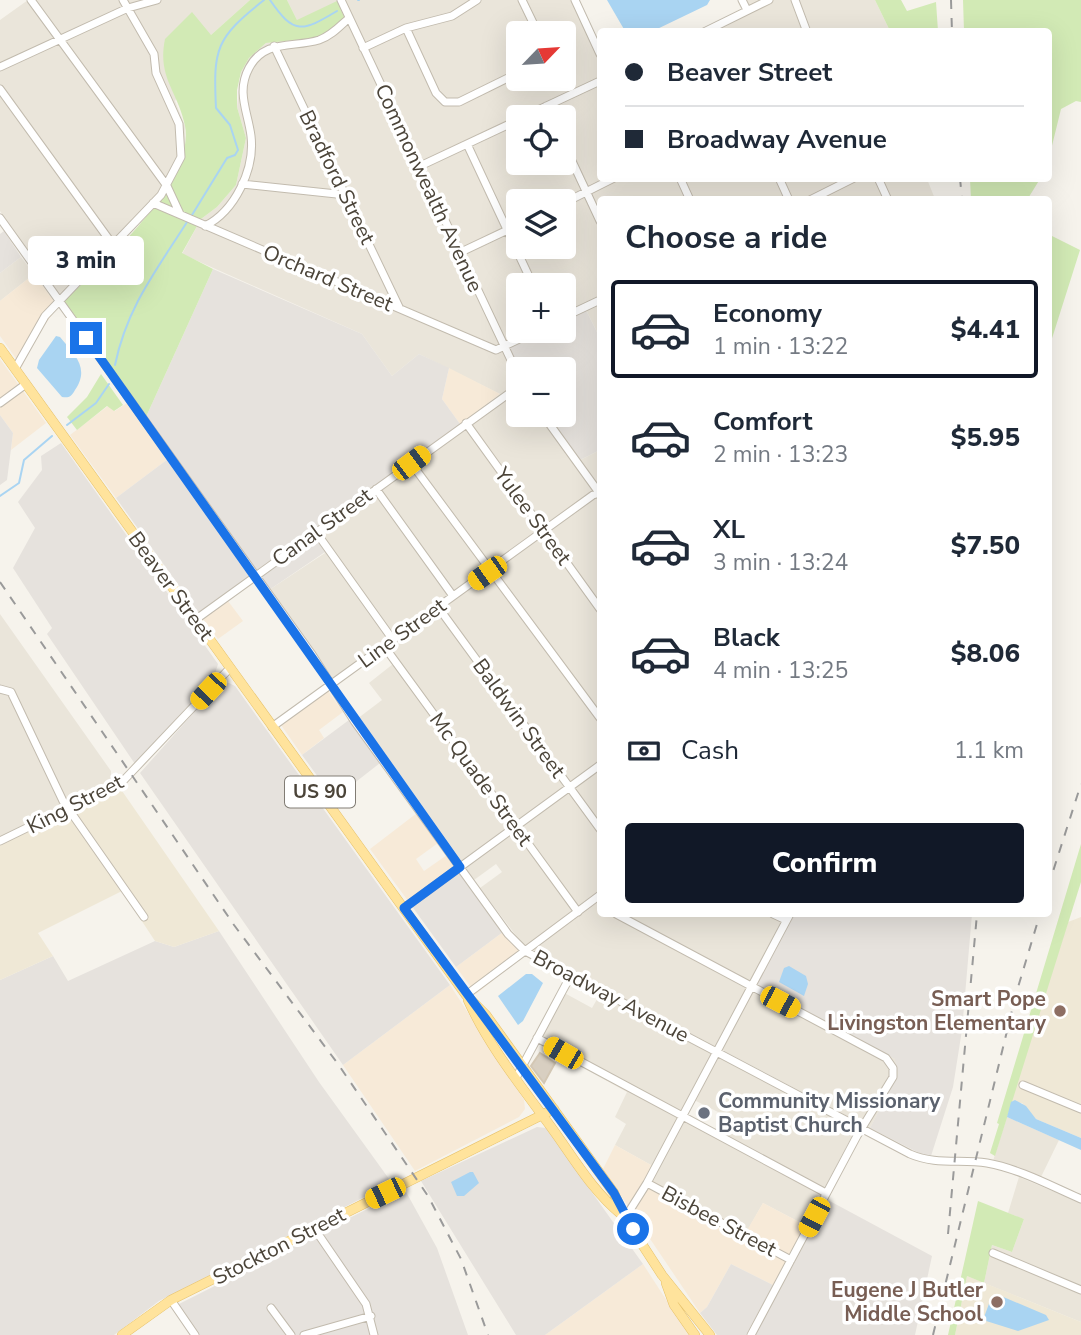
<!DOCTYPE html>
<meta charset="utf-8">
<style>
:root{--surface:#fff;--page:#f6f6f7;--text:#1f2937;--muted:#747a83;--line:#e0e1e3;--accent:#111827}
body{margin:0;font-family:"Nunito Sans",sans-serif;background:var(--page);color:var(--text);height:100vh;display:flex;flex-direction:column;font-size:26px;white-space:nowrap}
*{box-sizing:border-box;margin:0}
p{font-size:23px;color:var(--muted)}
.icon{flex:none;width:38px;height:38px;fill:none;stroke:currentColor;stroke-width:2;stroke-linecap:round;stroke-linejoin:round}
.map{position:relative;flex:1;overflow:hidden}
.details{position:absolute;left:597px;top:196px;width:455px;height:721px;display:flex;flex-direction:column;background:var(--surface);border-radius:7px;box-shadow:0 7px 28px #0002}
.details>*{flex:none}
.hud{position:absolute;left:597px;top:28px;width:455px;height:154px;border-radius:7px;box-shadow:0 7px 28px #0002;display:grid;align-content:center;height:154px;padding:0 28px;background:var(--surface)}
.needle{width:46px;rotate:65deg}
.tools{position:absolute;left:506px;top:21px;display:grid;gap:14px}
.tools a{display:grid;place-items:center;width:70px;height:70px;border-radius:7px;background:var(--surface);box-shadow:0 7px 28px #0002;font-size:35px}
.end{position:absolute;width:32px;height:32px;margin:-16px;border:9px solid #1a73e8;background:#fff;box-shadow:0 0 0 4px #fff}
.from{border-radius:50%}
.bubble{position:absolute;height:49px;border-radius:7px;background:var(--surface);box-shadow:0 7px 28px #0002;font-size:23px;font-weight:800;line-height:49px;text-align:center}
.car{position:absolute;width:21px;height:42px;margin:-21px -10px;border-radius:9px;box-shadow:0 0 5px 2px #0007;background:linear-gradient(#f5c518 24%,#345 0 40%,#f5c518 0 76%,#345 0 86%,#f5c518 0)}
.hud b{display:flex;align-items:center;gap:24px;height:66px;font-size:26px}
.hud b+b{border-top:2px solid var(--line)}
.hud i{width:18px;height:18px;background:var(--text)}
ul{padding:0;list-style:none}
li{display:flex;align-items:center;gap:21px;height:98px;margin:0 14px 10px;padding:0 14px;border:4px solid transparent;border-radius:7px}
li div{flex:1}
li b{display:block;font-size:26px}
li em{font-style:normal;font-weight:800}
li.active{border-color:var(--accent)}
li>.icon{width:63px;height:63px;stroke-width:1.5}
h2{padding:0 28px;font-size:32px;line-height:84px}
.pay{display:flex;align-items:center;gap:18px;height:77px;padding:0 28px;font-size:26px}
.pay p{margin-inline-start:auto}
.action{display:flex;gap:14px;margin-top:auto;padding:14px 28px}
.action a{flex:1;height:80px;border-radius:7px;background:var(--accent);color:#fff;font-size:28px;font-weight:800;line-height:80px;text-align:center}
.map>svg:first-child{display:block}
.residential{fill:#eae5da;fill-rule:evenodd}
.commercial{fill:#f7ead8}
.industrial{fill:#e6e2dd}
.education{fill:#efe8d6}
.green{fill:#d2eab5}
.water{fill:#a9d4f2}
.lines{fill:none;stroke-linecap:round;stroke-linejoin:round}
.stream{stroke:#a9d4f2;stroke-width:2}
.building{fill:#d8cfc1;stroke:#d3c7b4;stroke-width:2}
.minor-casing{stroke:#c2bbae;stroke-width:9}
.major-casing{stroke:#e6c16a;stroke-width:10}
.minor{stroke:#fff;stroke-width:7}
.major{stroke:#ffe39c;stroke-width:9}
.rail{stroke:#9a9a9a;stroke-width:2;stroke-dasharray:9 9;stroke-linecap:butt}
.route{stroke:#1a73e8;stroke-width:9}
.education-dot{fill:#8d6e63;stroke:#fff;stroke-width:2.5}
.worship-dot{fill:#6b7280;stroke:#fff;stroke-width:2.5}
.labels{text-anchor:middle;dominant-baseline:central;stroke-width:7;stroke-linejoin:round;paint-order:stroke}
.shield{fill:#fff;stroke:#817c74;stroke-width:2}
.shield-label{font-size:19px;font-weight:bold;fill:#4b4439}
.street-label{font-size:21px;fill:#4b4439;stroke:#fff}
.education-label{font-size:21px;font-weight:bold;fill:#785e54;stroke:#fff;text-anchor:end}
.worship-label{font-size:21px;font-weight:bold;fill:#5b616d;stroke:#fff;text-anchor:start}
</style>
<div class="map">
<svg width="1081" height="1335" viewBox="0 0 1081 1335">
<rect width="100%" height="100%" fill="#f6f3ec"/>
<!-- residential -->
<path class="residential" d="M28,0H250L211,35L175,101L185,126L186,152L168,189L105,263L64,301L0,211V20Z
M287,0H578L600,48V178L927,179L935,199L600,200V338L586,310L564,321V285H518V331H544L510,348L520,369L518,415H548L580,460L600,450V914H793L757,984L896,1059L899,1074L870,1128L523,945L480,888L502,872L496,864L474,880L357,719L382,700L369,683L393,664L383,651L337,684L269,590L325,553L310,532L500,394L419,354L392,376L362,334L182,254L201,219L217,207L236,185L246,138L237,107L241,72L249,58L266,43L290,40L297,20ZM518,33H564V79H518ZM518,117H564V163H518ZM518,201H564V247H518Z
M739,0H875L890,31L697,32L744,10Z
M21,257L34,274L0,301V273Z
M0,614L111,771V782L101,788L0,837Z
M559,990L592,1008L600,994L850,1126L852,1136L805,1225L763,1203L746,1233L645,1177L651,1165L615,1145L626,1124L615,1117L627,1092L532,1040ZM694,1100L724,1115L715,1132L687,1116Z
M1007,1117L1059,1140L1041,1177L993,1161Z
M1019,1177L1081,1203V1322L984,1283L992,1245L1012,1252L1024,1219L1008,1213Z"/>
<!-- commercial -->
<path class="commercial" d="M34,274L58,307L33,340L22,367L0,336V301Z
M0,359L46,423L11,450L13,433L0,415Z
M449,368L500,394L460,424L442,399Z
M127,403L168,459L116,498L70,435L108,406L115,411Z
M228,601L243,621L218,639L203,619Z
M328,691L343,712L319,730L324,738L302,755L281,725Z
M417,813L438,843L416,859L424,871L447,855L459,871L411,905L370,849Z
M503,932L525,955L476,994L456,967Z
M450,985L524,1100L525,1109L519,1117L415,1171L343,1065Z
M615,1145L651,1165L646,1177L746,1232L763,1203L805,1225L773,1285L731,1264L707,1307L700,1313L603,1169Z
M643,1264L689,1335H545Z"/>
<!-- industrial -->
<path class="industrial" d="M4,231L21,257L0,273V234Z
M213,269L362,334L392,376L419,354L449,368L442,399L460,424L311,532L325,552L269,590L146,417Z
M586,310L600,338V450L580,460L548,415H564V369H520L509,347L544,331H564V321Z
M0,415L13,433L7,480L0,485Z
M61,443L218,664L214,677L135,764L47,634L52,628L13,568L35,528L18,502L42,470L41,456Z
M168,459L254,581L203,619L116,498Z
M229,683L235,686L450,985L343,1065L140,773L206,699L220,685Z
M349,720L380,763L334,799L302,755Z
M459,871L503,932L456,967L411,905Z
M793,914H972L962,1030L953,1087L931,1156L923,1155L870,1128L898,1074L895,1059L756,984Z
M219,931L319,1082L392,1183L159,1301L114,1335H0V980L53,956L68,981L155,941L174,947Z
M537,1127L546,1128L643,1264L545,1335H516L421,1181Z
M405,1190L437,1248L468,1335H197L177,1305Z
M826,1199L932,1256L915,1335H754Z
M731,1264L773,1285L746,1335H717L700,1313L707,1307Z"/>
<!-- education -->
<path class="education" d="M120,788L219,931L174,947L155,941L122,891L38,933L53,956L0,980V844Z
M1081,917V1138L1036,1119L1022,1103L1011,1102L1068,922Z
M967,1276L1081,1322V1335H955Z"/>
<!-- green -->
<path class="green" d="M250,0H287L297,20L337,1L348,25L325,37L266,43L249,58L241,72L237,90V107L246,138L236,185L217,207L201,219L182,253L213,269L146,417L64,301C102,265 196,181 185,126C178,91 157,78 165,39L192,12L211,35Z
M875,0H901L907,11L936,2L938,31H890Z
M963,0H1081V102L1076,101L1061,109L1048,162V32L964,31Z
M970,179V178L1040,179L1027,200L971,199Z
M1048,234L1080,250L1048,351Z
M101,374L123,405L114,411L107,406L77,430L67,417L87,397Z
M1081,844V882L995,1156L990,1153L999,1124L997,1123Z
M978,1201L1024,1219L1012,1252L992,1245L984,1283L967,1276L955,1335H948Z"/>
<!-- water -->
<path class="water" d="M607,0H710L707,5L653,31H625Z
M56,336L60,337C75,355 90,368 75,390C71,397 69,398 62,397L37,368L39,360Z
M789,966L806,976L808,984L804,996L779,982L784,968Z
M526,974H532L543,983L523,1021L518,1025L498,996Z
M1015,1100L1026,1106L1036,1119L1081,1138V1150L1007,1117L1011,1102Z
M470,1172H473L479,1183L464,1196H457L451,1182Z
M1001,1296L1046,1315L1049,1320L1018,1331L983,1320L990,1301Z"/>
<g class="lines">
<!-- stream -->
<path class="stream" d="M270,0C294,35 302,32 337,11
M358,0H359
M192,215L227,158L235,155L238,150L230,125L216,108C213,48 216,38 264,0
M115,365C127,307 156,271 187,222
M67,425L96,403L109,384
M0,496L19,483L24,460L52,436"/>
</g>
<!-- building -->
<path class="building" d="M540,1053L555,1063L544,1083L531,1066Z"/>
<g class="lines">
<defs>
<path id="minor" d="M31,0L167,186L180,214
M341,0L518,375
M522,0L538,33
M575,0L600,54
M742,0L747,10
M795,0L807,32
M406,28L436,93L445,102H459L518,73
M704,32L769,0
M274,46L399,307
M363,48L406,28L452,16L477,0
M0,67L128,8L157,0
M0,89L113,245
M546,106L551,117
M523,117L600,81
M467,144L533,285
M564,144L600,221
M418,167L518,120
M680,178L690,200
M779,178L789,200
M878,178L888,200
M242,184L346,195
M810,200L854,178
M153,203L496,350L536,331
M564,203L614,178
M0,218L311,653L355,722L508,934L525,951L910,1154C935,1165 961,1159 987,1163C1020,1169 1051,1186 1081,1199
M205,226C235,211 255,169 251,136C248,112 236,92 249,68C264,39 293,48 319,40C331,36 340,26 349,18
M459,253L518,225
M564,317L600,300
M15,369L45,316L161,195L181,157L179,124L156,73L154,54L123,0
M0,403L26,384
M543,415L600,494
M466,423L600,609
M411,463L600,718
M376,489L453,596
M316,532L393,640
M438,607L600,829
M195,620L518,387
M384,646L578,912
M0,689L11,692L63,801L144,917
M272,727L593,495L600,493
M0,841L123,781L230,668
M404,908L600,765
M616,914L886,1058L893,1068V1077L857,1136L751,1335
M773,914L786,920
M466,995L600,895
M537,1038L826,1193
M516,1078L571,975
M1023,1085L1081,1109
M647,1183L791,1260
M625,1218L647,1183L790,914
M314,1228L366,1304L374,1335
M993,1253L1081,1290
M171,1300L195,1335
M271,1308L291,1335
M304,1335L371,1316"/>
<path id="major" d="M0,348L466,995L486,1015L614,1193L625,1218L662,1275L710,1335
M468,1000C488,1045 521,1086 551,1127C573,1157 592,1191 622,1215
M666,1283L674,1305L695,1335
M122,1335L171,1300L554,1109"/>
</defs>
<!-- minor casing -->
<use href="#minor" class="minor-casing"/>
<!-- major casing -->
<use href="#major" class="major-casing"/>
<!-- minor -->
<use href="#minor" class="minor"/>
<!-- major -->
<use href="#major" class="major"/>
<!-- rail -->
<path class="rail" d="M951,0L952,32
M960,178L962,200
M0,582L234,925L338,1064L428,1196L461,1259L488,1335
M1048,887L1081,784
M948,1234L977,914
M933,1335L1016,994L1040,914"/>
</g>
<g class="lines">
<!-- route -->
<path class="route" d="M86,338L460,867L404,908L614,1193L633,1229"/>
</g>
<!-- markers -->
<g class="education-dot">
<circle cx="1060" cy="1011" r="7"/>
<circle cx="997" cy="1302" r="7"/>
</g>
<circle class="worship-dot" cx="704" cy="1113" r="7"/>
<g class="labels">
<!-- shield labels -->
<rect class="shield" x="285" y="776.5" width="70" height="31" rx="5"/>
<g class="shield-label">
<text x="320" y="792">US 90</text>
</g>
<!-- street labels -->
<g class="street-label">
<text transform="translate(337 177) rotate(64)">Bradford Street</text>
<text transform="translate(429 188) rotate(65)">Commonwealth Avenue</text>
<text transform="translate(328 278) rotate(23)">Orchard Street</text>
<text transform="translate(533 516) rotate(54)">Yulee Street</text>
<text transform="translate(322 527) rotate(-36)">Canal Street</text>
<text transform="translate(171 586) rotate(54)">Beaver Street</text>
<text transform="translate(402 633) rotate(-36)">Line Street</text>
<text transform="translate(519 718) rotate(54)">Baldwin Street</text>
<text transform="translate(481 779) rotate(54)">Mc Quade Street</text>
<text transform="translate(75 804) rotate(-27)">King Street</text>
<text transform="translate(611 996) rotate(28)">Broadway Avenue</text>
<text transform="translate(719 1221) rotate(28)">Bisbee Street</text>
<text transform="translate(279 1246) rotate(-27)">Stockton Street</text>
</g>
<!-- education labels -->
<g class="education-label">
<text x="1046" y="999">Smart Pope<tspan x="1046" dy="24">Livingston Elementary</tspan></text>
<text x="983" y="1290">Eugene J Butler<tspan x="983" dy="24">Middle School</tspan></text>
</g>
<!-- worship labels -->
<g class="worship-label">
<text x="718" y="1101">Community Missionary<tspan x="718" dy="24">Baptist Church</tspan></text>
</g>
</g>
</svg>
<div class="tools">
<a><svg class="needle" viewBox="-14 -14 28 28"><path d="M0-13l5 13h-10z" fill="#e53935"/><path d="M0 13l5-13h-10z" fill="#747a83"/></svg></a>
<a><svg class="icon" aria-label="locate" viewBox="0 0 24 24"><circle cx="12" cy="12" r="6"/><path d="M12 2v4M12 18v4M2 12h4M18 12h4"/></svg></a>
<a><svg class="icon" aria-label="layers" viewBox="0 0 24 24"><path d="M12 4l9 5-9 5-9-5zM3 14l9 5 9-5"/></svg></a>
<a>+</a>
<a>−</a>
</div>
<i class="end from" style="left:633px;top:1229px"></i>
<i class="end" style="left:86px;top:338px"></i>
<div class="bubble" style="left:28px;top:236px;width:116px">3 min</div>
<i class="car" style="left:411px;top:463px;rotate:53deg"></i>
<i class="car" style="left:487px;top:573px;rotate:235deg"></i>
<i class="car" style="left:208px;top:691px;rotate:223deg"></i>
<i class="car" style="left:780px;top:1002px;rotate:118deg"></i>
<i class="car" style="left:563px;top:1053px;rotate:300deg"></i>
<i class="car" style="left:385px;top:1193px;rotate:244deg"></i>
<i class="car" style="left:814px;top:1217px;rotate:208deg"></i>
<div class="hud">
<b><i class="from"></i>Beaver Street</b>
<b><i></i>Broadway Avenue</b>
</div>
<section class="details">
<h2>Choose a ride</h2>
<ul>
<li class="active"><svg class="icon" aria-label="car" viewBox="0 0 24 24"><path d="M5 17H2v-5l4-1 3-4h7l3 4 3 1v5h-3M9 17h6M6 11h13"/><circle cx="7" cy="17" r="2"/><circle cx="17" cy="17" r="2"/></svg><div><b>Economy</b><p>1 min · 13:22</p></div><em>$4.41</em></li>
<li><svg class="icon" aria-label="car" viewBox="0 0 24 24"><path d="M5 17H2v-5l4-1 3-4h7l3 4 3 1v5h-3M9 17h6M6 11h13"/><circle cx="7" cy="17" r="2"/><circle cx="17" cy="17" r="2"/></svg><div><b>Comfort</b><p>2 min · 13:23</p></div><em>$5.95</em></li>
<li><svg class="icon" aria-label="car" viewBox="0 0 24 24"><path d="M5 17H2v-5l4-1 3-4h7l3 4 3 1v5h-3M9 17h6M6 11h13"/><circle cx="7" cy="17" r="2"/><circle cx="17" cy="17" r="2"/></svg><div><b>XL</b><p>3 min · 13:24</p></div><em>$7.50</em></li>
<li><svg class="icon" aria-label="car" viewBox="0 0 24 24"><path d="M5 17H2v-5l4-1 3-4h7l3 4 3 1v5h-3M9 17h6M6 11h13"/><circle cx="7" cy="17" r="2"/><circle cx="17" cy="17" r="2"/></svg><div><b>Black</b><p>4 min · 13:25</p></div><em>$8.06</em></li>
</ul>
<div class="pay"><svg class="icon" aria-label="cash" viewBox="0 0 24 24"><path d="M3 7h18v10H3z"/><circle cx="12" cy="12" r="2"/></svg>Cash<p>1.1 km</p></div>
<div class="action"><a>Confirm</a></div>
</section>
</div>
